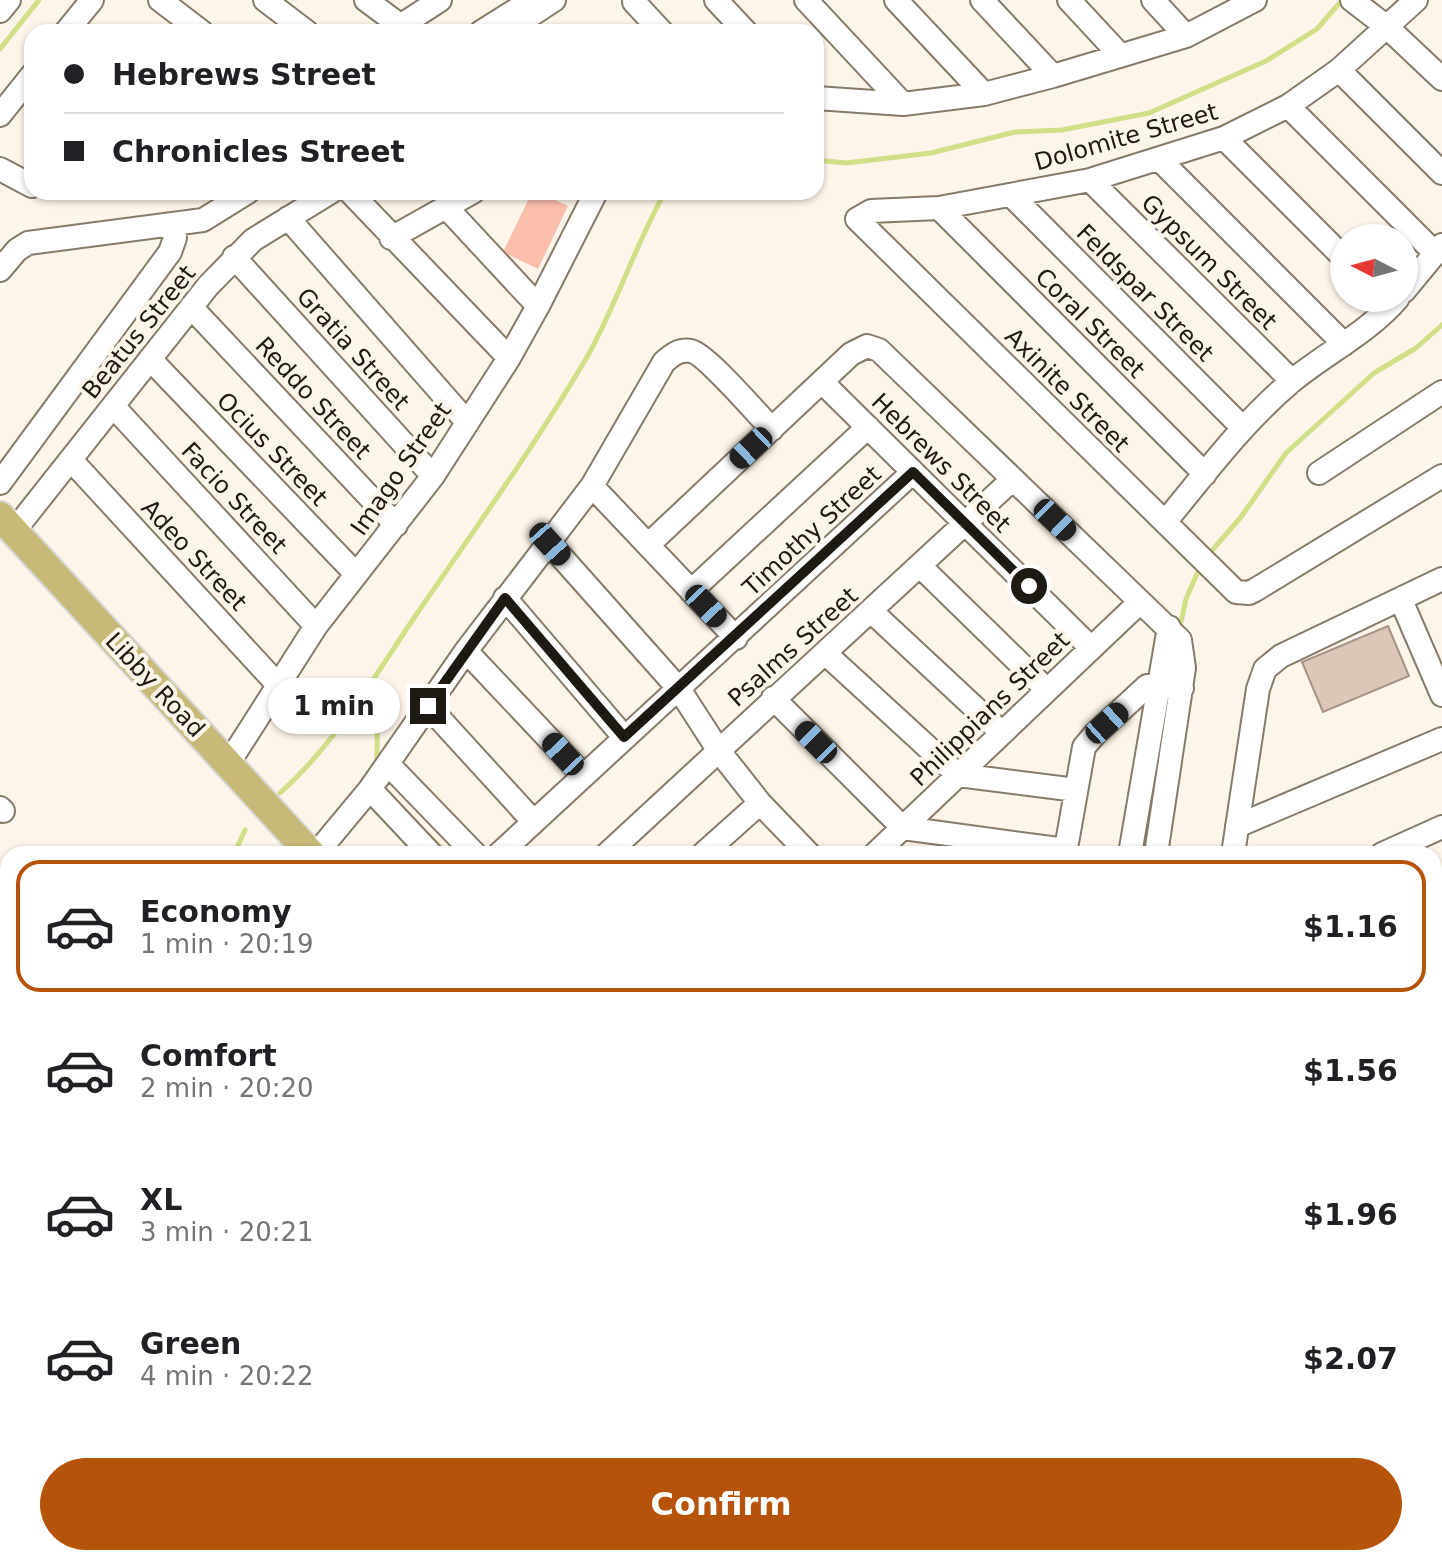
<!DOCTYPE html>
<meta charset="utf-8">
<style>
:root{--surface:#fff;--page:#f2f2f2;--text:#202124;--muted:#757577;--line:#e0e0e0;--accent:#b45309}
body{margin:0;font-family:"DejaVu Sans",sans-serif;background:var(--page);color:var(--text);height:100vh;display:flex;flex-direction:column;font-size:30px;white-space:nowrap}
*{box-sizing:border-box;margin:0}
p{font-size:26px;color:var(--muted)}
.icon{flex:none;width:44px;height:44px;fill:none;stroke:currentColor;stroke-width:2;stroke-linecap:round;stroke-linejoin:round}
.map{position:relative;flex:1;overflow:hidden}
.side{position:absolute;left:0px;top:846px;width:1442px;height:720px;display:flex;flex-direction:column;background:var(--surface);border-radius:24px 24px 0 0;box-shadow:0 2px 6px #0004}
.side>*{flex:none}
.hud{position:absolute;left:24px;top:24px;width:800px;height:176px;border-radius:24px;box-shadow:0 2px 6px #0004;display:grid;align-content:center;height:176px;padding:0 40px;background:var(--surface)}
.needle{width:52px;rotate:276deg}
.controls{position:absolute;left:1330px;top:224px;display:grid;gap:16px}
.controls a{display:grid;place-items:center;width:88px;height:88px;border-radius:50%;background:var(--surface);box-shadow:0 2px 6px #0004;font-size:40px}
.end{position:absolute;width:36px;height:36px;margin:-18px;border:10px solid #1e1912;background:#fff;box-shadow:0 0 0 4px #fff}
.from{border-radius:50%}
.bubble{position:absolute;height:56px;border-radius:28px;background:var(--surface);box-shadow:0 2px 6px #0004;font-size:26px;font-weight:700;line-height:56px;text-align:center}
.car{position:absolute;width:24px;height:48px;margin:-24px -12px;border-radius:10px;box-shadow:0 0 6px 2px #0007;background:linear-gradient(#222 24%,#8ab4d8 0 40%,#222 0 76%,#8ab4d8 0 86%,#222 0)}
.hud b{display:flex;align-items:center;gap:28px;height:76px;font-size:30px}
.hud b+b{border-top:2px solid var(--line)}
.hud i{width:20px;height:20px;background:var(--text)}
ul{padding:14px 0 0;list-style:none}
li{display:flex;align-items:center;gap:24px;height:132px;margin:0 16px 12px;padding:0 24px;border:4px solid transparent;border-radius:24px}
li div{flex:1}
li b{display:block;font-size:30px}
li em{font-style:normal;font-weight:700}
li.current{border-color:var(--accent)}
li>.icon{width:72px;height:72px;stroke-width:1.5}
.primary-button{display:flex;gap:16px;margin-top:auto;padding:16px 40px}
.primary-button a{flex:1;height:92px;border-radius:48px;background:var(--accent);color:#fff;font-size:32px;font-weight:700;line-height:92px;text-align:center}
.map>svg:first-child{display:block}
.built{fill:#fae7cd}
.green{fill:#fbbead}
.lines{fill:none;stroke-linecap:round;stroke-linejoin:round}
.stream{stroke:#d1df89;stroke-width:5}
.building{fill:#dbc6b8;stroke:#a79386;stroke-width:2}
.minor-casing{stroke:#877a69;stroke-width:26}
.major-casing{stroke:#d6d6d4;stroke-width:32}
.minor{stroke:#fff;stroke-width:22}
.major{stroke:#c7b978;stroke-width:28}
.route{stroke:#1e1912;stroke-width:10}
.labels{text-anchor:middle;dominant-baseline:central;stroke-width:8;stroke-linejoin:round;paint-order:stroke}
.street-label{font-size:24px;fill:#1e1912;stroke:#fdf5e9}
</style>
<div class="map">
<svg width="1442" height="1566" viewBox="0 0 1442 1566">
<rect width="100%" height="100%" fill="#fdf5e9"/>
<!-- built -->
<path class="built" d="M289,1558H472L463,1566H296Z"/>
<!-- green -->
<path class="green" d="M532,192H538L568,206L538,269L503,252Z"/>
<g class="lines">
<!-- stream -->
<path class="stream" d="M0,49L39,0
M816,160L846,163L931,153L1015,132L1062,130L1149,113L1266,61L1317,29L1342,0
M1208,555L1241,517L1286,453L1374,373L1416,348L1442,325
M1181,622L1186,599L1200,567
M360,698C383,721 376,733 377,762
M280,793C336,743 374,677 416,615C474,530 535,446 587,357C617,304 635,245 665,192
M428,835L447,854
M234,854L245,830
M1141,854L1166,713
M0,1003L8,991
M0,1267L8,1262
M832,1566V1558"/>
</g>
<!-- building -->
<path class="building" d="M1388,626L1409,676L1323,712L1302,662Z"/>
<g class="lines">
<defs>
<path id="minor" d="M160,0L202,32
M265,0L307,32
M366,0L401,26
M716,0L746,32
M806,0L903,104
M896,0L984,94
M982,0L1053,76
M1069,0L1120,55
M1153,0L1186,36
M1352,0L1387,27L1442,79
M1416,0L1339,70L1288,106L1224,138L1090,180L939,208L871,211L857,219L1236,592L1249,593L1255,590L1442,476
M634,2L662,32
M0,11L9,0
M522,21L554,0
M66,32L92,0
M391,32L440,0
M481,32L532,0
M1339,70L1442,173
M816,98L903,104L984,94L1053,76L1186,36L1255,0
M1288,106L1436,254
M0,115L32,75
M1224,138L1344,258
M1159,159L1344,344
M0,169L32,186
M1090,180L1292,381
M350,192L509,358
M1011,195L1243,428
M446,207L538,306
M939,208L1205,474
M288,218L467,422
M391,238L473,192
M234,257L433,476
M0,270L17,250L28,243L203,220L248,192
M1404,291L1442,245
M191,307L396,525
M150,359L356,574
M822,382L1091,648
M113,406L316,626
M71,460L279,686
M1319,473L1442,392
M0,483L170,252L175,238L174,224
M592,486L736,638
M1165,522C1205,474 1243,422 1292,381C1326,353 1369,332 1398,298
M14,531L208,286L253,240L331,192
M550,544L679,689L719,751L760,803L809,854
M648,545L851,354L867,346L879,350L1180,640L1184,668L1156,854
M920,566L1047,690
M691,591L868,427
M505,598L624,737
M1401,600L1442,695
M871,611L1002,733
M466,651L583,775
M825,653L958,775L1076,790
M773,698L903,828L1066,850
M428,706L533,821
M228,764L316,626L433,476L509,358L538,306L596,192
M388,764L475,854
M370,789L431,854
M0,808L3,811
M1237,826L1442,739
M316,854L370,789L466,651L592,486L664,362C672,355 679,349 691,351C706,354 758,415 772,429
M499,854L913,472
M607,854L1013,479
M703,854L760,803
M875,854L1140,602
M1065,854L1084,747L1095,734L1147,686L1159,685L1182,688
M1130,854L1169,627
M1233,854L1258,689L1265,669L1281,656L1442,579
M1382,854L1442,827
M1434,915L1442,912
M1434,994L1442,991
M1434,1073L1442,1069
M1434,1136L1442,1133
M1434,1182L1442,1184
M0,1186L8,1181
M1090,1558L1097,1566
M1342,1558L1351,1566
M1154,1566L1156,1558
M1249,1566L1257,1558"/>
<path id="major" d="M0,516L311,854
M963,1558L970,1566"/>
</defs>
<!-- minor casing -->
<use href="#minor" class="minor-casing"/>
<!-- major casing -->
<use href="#major" class="major-casing"/>
<!-- minor -->
<use href="#minor" class="minor"/>
<!-- major -->
<use href="#major" class="major"/>
</g>
<g class="lines">
<!-- route -->
<path class="route" d="M428,706L505,598L624,737L913,472L1029,586"/>
</g>
<g class="labels">
<!-- street labels -->
<g class="street-label">
<text transform="translate(1126 137) rotate(-16)">Dolomite Street</text>
<text transform="translate(1209 262) rotate(45)">Gypsum Street</text>
<text transform="translate(1145 293) rotate(45)">Feldspar Street</text>
<text transform="translate(1090 323) rotate(45)">Coral Street</text>
<text transform="translate(139 332) rotate(-51)">Beatus Street</text>
<text transform="translate(353 349) rotate(48)">Gratia Street</text>
<text transform="translate(1067 390) rotate(45)">Axinite Street</text>
<text transform="translate(313 398) rotate(47)">Reddo Street</text>
<text transform="translate(272 449) rotate(46)">Ocius Street</text>
<text transform="translate(941 463) rotate(45)">Hebrews Street</text>
<text transform="translate(401 469) rotate(-55)">Imago Street</text>
<text transform="translate(234 498) rotate(47)">Facio Street</text>
<text transform="translate(812 531) rotate(-43)">Timothy Street</text>
<text transform="translate(194 555) rotate(47)">Adeo Street</text>
<text transform="translate(793 647) rotate(-42)">Psalms Street</text>
<text transform="translate(155 685) rotate(47)">Libby Road</text>
<text transform="translate(990 709) rotate(-44)">Philippians Street</text>
</g>
</g>
</svg>
<div class="controls">
<a><svg class="needle" viewBox="-14 -14 28 28"><path d="M0-13l5 13h-10z" fill="#e53935"/><path d="M0 13l5-13h-10z" fill="#757577"/></svg></a>
</div>
<i class="end from" style="left:1029px;top:586px"></i>
<i class="end" style="left:428px;top:706px"></i>
<div class="bubble" style="left:268px;top:678px;width:132px">1 min</div>
<i class="car" style="left:751px;top:448px;rotate:227deg"></i>
<i class="car" style="left:1055px;top:520px;rotate:134deg"></i>
<i class="car" style="left:550px;top:544px;rotate:138deg"></i>
<i class="car" style="left:706px;top:606px;rotate:137deg"></i>
<i class="car" style="left:1107px;top:723px;rotate:48deg"></i>
<i class="car" style="left:816px;top:742px;rotate:315deg"></i>
<i class="car" style="left:563px;top:754px;rotate:317deg"></i>
<div class="hud">
<b><i class="from"></i>Hebrews Street</b>
<b><i></i>Chronicles Street</b>
</div>
<section class="side">
<ul>
<li class="current"><svg class="icon" aria-label="car" viewBox="0 0 24 24"><path d="M5 17H2v-5l4-1 3-4h7l3 4 3 1v5h-3M9 17h6M6 11h13"/><circle cx="7" cy="17" r="2"/><circle cx="17" cy="17" r="2"/></svg><div><b>Economy</b><p>1 min · 20:19</p></div><em>$1.16</em></li>
<li><svg class="icon" aria-label="car" viewBox="0 0 24 24"><path d="M5 17H2v-5l4-1 3-4h7l3 4 3 1v5h-3M9 17h6M6 11h13"/><circle cx="7" cy="17" r="2"/><circle cx="17" cy="17" r="2"/></svg><div><b>Comfort</b><p>2 min · 20:20</p></div><em>$1.56</em></li>
<li><svg class="icon" aria-label="car" viewBox="0 0 24 24"><path d="M5 17H2v-5l4-1 3-4h7l3 4 3 1v5h-3M9 17h6M6 11h13"/><circle cx="7" cy="17" r="2"/><circle cx="17" cy="17" r="2"/></svg><div><b>XL</b><p>3 min · 20:21</p></div><em>$1.96</em></li>
<li><svg class="icon" aria-label="car" viewBox="0 0 24 24"><path d="M5 17H2v-5l4-1 3-4h7l3 4 3 1v5h-3M9 17h6M6 11h13"/><circle cx="7" cy="17" r="2"/><circle cx="17" cy="17" r="2"/></svg><div><b>Green</b><p>4 min · 20:22</p></div><em>$2.07</em></li>
</ul>
<div class="primary-button"><a>Confirm</a></div>
</section>
</div>
